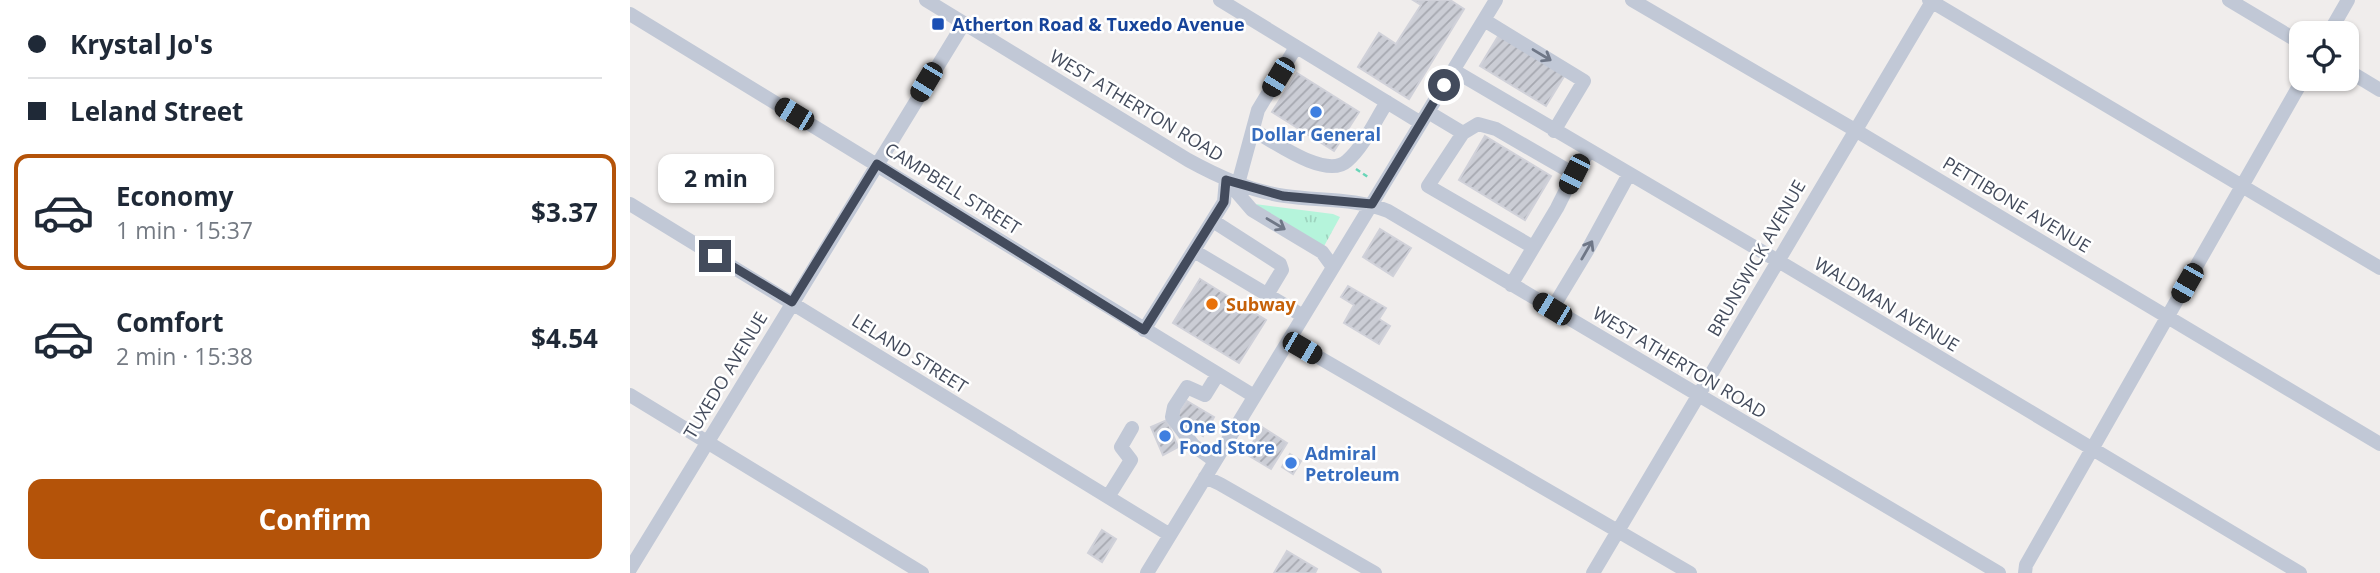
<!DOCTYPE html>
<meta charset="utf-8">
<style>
:root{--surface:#fff;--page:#f6f6f7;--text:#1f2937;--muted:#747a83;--line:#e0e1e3;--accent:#b45309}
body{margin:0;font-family:"Open Sans",sans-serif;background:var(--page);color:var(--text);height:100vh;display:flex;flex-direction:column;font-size:26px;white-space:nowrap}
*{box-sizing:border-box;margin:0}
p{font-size:23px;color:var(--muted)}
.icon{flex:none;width:38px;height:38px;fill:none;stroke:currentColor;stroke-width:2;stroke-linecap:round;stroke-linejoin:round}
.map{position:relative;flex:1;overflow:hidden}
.details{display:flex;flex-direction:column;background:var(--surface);width:630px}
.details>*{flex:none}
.banner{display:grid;align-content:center;height:154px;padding:0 28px;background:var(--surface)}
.buttons{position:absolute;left:1659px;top:21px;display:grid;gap:14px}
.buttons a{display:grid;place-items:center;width:70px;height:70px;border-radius:14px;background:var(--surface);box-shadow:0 2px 5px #0004;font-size:35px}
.end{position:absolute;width:32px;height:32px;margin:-16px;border:9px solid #434b5c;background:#fff;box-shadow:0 0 0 4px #fff}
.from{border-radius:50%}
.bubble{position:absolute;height:49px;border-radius:14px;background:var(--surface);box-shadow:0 2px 5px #0004;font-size:23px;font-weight:700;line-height:49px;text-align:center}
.car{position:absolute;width:21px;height:42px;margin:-21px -10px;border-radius:9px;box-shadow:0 0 5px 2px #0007;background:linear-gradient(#222 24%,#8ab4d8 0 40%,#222 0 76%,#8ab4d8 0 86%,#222 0)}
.banner b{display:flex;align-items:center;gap:24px;height:66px;font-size:26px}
.banner b+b{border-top:2px solid var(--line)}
.banner i{width:18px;height:18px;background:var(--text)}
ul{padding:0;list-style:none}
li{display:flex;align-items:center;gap:21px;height:116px;margin:0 14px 10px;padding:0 14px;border:4px solid transparent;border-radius:14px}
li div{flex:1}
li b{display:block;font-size:26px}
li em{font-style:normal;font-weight:700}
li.on{border-color:var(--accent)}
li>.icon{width:63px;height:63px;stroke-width:1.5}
.button{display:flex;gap:14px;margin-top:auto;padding:14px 28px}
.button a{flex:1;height:80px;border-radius:14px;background:var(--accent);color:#fff;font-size:28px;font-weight:700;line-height:80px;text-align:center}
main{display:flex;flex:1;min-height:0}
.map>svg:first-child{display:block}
.grass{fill:url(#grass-tufts)}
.building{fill:url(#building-hatch);stroke:#d0d1d9;stroke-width:2}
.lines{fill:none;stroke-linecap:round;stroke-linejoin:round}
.path{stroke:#69d5b8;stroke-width:2.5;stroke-dasharray:5 3.5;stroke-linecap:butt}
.minor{stroke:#c1c8d6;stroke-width:14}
.oneway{stroke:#6f7787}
.route{stroke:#434b5c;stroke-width:9}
.transit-dot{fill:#1a4fb4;stroke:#fff;stroke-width:2.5}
.shop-dot{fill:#3f7fe0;stroke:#fff;stroke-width:2.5}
.food-dot{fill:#e8710a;stroke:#fff;stroke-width:2.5}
.labels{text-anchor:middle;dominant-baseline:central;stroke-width:5;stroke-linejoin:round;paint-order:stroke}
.transit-label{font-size:18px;font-weight:bold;fill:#164399;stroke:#fff;text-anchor:start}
.street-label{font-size:18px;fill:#434b5c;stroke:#fff}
.shop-label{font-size:18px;font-weight:bold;fill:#366cbe;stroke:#fff;text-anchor:start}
.food-label{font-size:18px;font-weight:bold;fill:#c56008;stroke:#fff;text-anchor:start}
</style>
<main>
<section class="details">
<div class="banner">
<b><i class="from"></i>Krystal Jo's</b>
<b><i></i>Leland Street</b>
</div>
<ul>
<li class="on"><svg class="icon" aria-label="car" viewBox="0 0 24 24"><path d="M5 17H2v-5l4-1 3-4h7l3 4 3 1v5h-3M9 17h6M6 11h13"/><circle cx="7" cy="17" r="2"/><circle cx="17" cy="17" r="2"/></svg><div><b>Economy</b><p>1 min · 15:37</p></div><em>$3.37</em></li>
<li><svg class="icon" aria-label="car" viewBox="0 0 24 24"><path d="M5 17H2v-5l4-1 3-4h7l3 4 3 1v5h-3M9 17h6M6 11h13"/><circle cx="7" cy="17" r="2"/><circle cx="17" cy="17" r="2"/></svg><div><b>Comfort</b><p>2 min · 15:38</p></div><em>$4.54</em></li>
</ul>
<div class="button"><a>Confirm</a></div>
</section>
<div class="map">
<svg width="1750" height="573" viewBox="0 0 1750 573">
<defs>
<pattern id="grass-tufts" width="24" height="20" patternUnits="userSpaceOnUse" patternTransform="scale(1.75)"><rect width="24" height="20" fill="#b5f4db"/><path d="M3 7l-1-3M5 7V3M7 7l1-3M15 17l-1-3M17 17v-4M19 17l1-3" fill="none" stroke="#9dd3be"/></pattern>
<pattern id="building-hatch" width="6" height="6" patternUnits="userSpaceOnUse" patternTransform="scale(1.75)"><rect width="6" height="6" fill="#cbcdd5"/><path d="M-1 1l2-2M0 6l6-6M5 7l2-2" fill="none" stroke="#a6a8b0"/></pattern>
</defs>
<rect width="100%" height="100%" fill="#f0edec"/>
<!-- grass -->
<path class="grass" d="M625,204L703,214L710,217L693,248Z"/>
<!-- building -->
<path class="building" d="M783,0H820L834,9L779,99L728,67L749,33L766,44L791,5Z
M870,33L936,73L916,106L850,66Z
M667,73L729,112L704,151L642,112Z
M855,136L921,176L895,220L829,180Z
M750,229L781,248L763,276L733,257Z
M570,279L636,320L609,363L543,323Z
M718,286L756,308L749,319L760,326L749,344L714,323L724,305L711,297Z
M557,401L584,417L573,436L546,419Z
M537,420L548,447L533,455L521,427Z
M632,427L657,443L641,469L616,454Z
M660,454L671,461L663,474L652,467Z
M472,530L486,539L472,562L458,553Z
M657,551L687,569L685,573H644Z"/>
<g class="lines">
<!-- path -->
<path class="path" d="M726,169L738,177"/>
<!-- minor -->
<path class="minor" d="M296,0L558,160C589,177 620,191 655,196C689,201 726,198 758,211L1369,573
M590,0L791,123
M1002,0L1225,130L1750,444
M1299,0L1750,268
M1599,0L1671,43
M0,14L624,396
M854,20L954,81L924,131
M1699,33L1718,0
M823,70L1160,268L1670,573
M1717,70L1750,90
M798,112L833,133L848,124L866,129L944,174L959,151
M623,130C643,141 696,180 717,161C734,146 745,121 757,102
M833,133L798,186L903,247
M597,181L622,210L692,252L703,267
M608,184L628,110L666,47
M0,204L540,535
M583,221L650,264L652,270L637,295
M564,251L673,316
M881,285L927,208L944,174
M922,309L957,251L999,174
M514,330L594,202L596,179
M659,340L1060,573
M0,395L292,573
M585,461L563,445L542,417L544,407L557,387L575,395L588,374
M575,477L590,484L745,573
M478,497L501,460L491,447L502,428
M0,569L334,23
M517,573L866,0
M963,573L1303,0
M1395,573L1396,565L1673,79"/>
</g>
<!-- one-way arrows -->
<defs><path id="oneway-shaft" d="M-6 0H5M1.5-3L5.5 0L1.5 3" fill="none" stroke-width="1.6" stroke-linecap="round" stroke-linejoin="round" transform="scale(1.75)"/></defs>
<g class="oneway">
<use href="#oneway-shaft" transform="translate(912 55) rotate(31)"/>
<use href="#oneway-shaft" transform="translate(646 224) rotate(31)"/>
<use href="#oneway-shaft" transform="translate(957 250) rotate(-60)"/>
</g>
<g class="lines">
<!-- route -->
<path class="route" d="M85,256L162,302L247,164L514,330L594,202L596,180L653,196L742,204L814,85"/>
</g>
<!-- markers -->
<rect class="transit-dot" x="301" y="17" width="14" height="14" rx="3.5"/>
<g class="shop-dot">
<circle cx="686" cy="112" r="7"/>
<circle cx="535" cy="436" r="7"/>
<circle cx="661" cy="463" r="7"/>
</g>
<circle class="food-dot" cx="582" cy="304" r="7"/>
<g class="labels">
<!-- transit labels -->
<g class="transit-label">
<text x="322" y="24">Atherton Road &amp; Tuxedo Avenue</text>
</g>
<!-- street labels -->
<g class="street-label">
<text transform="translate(507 105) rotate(31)">WEST ATHERTON ROAD</text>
<text transform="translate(323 188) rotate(32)">CAMPBELL STREET</text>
<text transform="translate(1387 204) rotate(31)">PETTIBONE AVENUE</text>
<text transform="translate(1126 258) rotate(-60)">BRUNSWICK AVENUE</text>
<text transform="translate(1257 304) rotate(31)">WALDMAN AVENUE</text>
<text transform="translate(280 353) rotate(32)">LELAND STREET</text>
<text transform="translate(1050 362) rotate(31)">WEST ATHERTON ROAD</text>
<text transform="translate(95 375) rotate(-59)">TUXEDO AVENUE</text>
</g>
<!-- shop labels -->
<g class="shop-label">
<text x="686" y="134" text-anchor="middle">Dollar General</text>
<text x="549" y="426">One Stop<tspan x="549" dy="21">Food Store</tspan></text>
<text x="675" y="453">Admiral<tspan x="675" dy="21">Petroleum</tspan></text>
</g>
<!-- food labels -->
<g class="food-label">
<text x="596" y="304">Subway</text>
</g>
</g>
</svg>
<div class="buttons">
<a><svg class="icon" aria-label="locate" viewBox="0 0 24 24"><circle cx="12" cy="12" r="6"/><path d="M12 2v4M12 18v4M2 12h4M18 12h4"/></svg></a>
</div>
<i class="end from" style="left:814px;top:85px"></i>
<i class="end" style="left:85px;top:256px"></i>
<div class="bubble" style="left:28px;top:154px;width:116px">2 min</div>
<i class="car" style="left:648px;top:77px;rotate:211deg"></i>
<i class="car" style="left:296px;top:82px;rotate:211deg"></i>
<i class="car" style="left:164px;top:114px;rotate:301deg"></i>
<i class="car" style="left:944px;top:174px;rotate:207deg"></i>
<i class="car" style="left:1557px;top:283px;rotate:210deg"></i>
<i class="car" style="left:922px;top:309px;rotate:301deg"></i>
<i class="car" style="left:672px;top:348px;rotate:120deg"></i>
</div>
</main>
